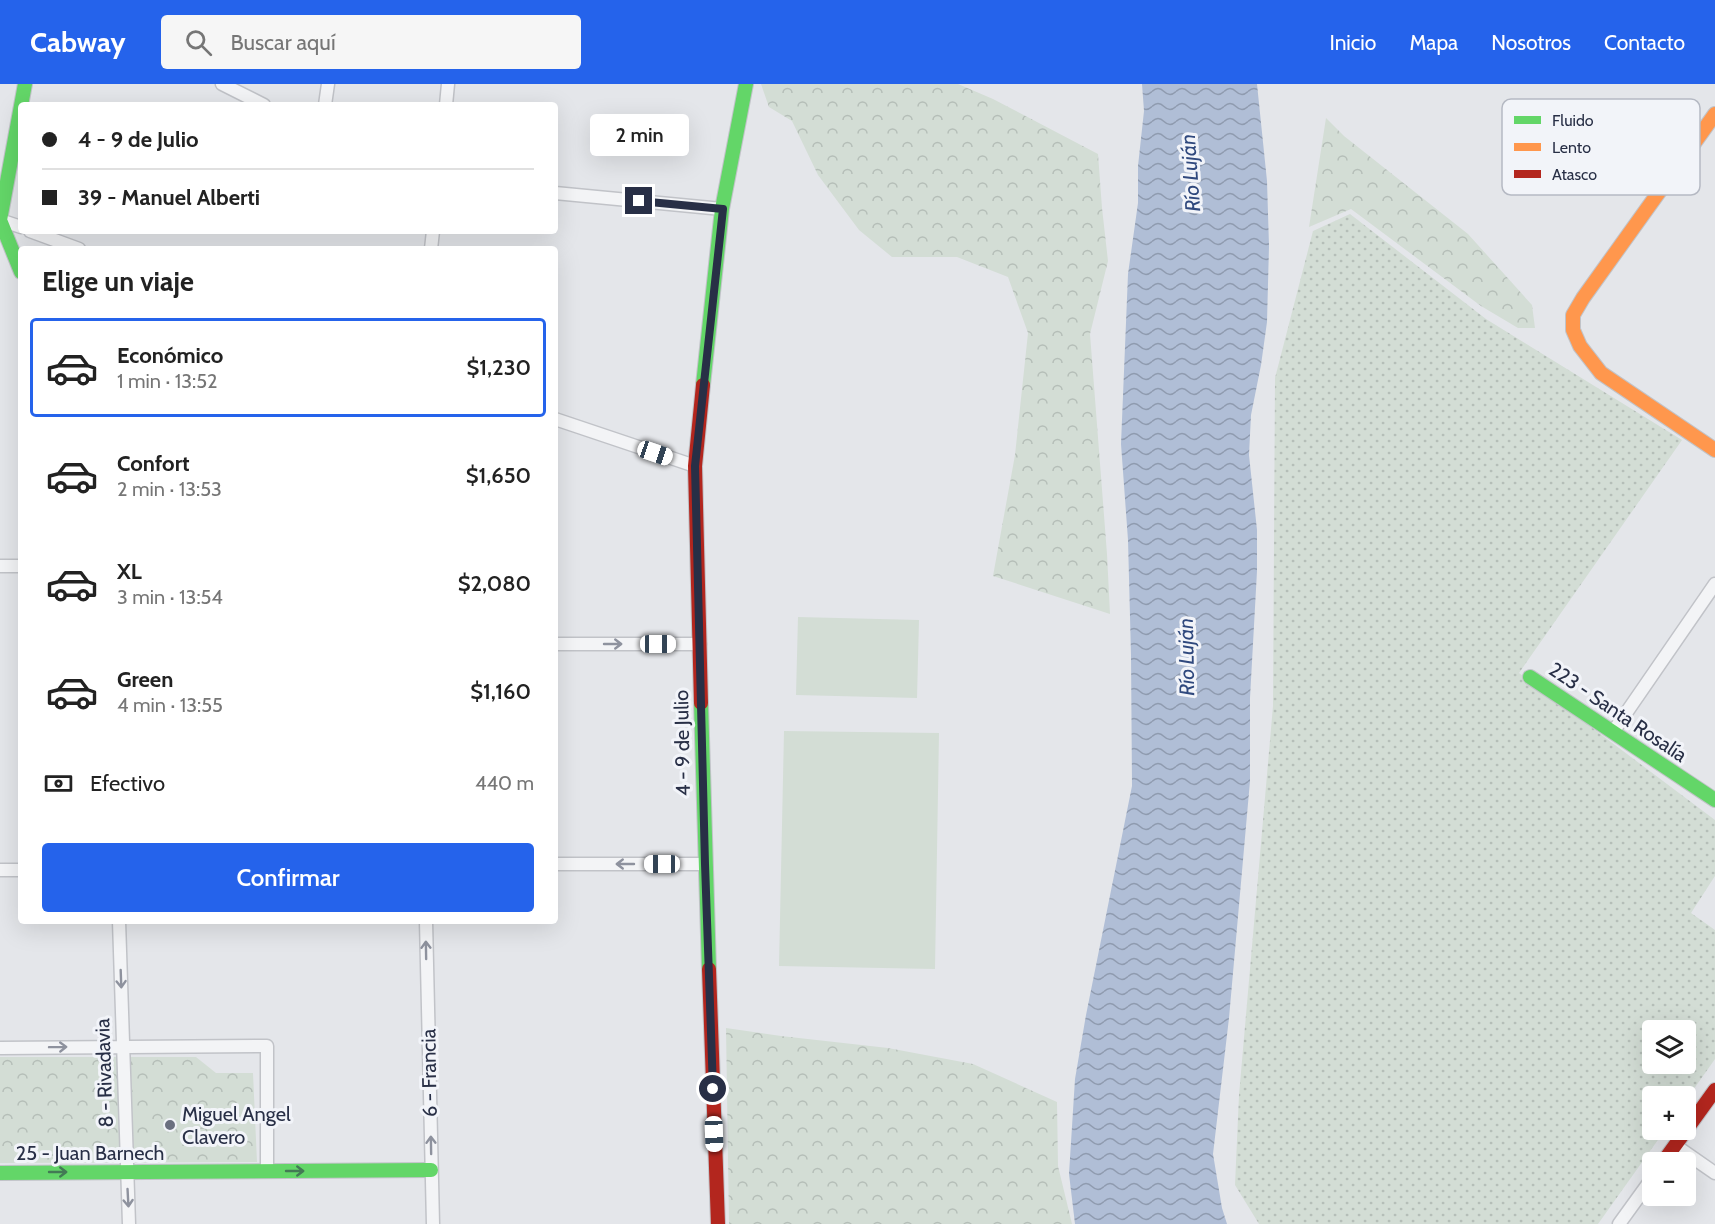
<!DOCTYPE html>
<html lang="es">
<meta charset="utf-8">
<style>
:root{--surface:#fff;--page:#f6f6f6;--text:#222;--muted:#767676;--line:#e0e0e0;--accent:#2563eb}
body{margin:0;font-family:Cabin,sans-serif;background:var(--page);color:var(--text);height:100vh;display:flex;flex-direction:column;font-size:22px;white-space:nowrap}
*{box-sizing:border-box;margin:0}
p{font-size:20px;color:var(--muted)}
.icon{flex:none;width:33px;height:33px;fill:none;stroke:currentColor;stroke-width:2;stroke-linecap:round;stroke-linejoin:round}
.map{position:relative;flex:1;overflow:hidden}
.drawer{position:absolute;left:18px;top:162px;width:540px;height:678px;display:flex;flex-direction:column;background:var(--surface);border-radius:6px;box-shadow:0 6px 24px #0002}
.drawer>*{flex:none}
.top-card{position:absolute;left:18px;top:18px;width:540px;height:132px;border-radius:6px;box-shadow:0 6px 24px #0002;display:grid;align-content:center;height:132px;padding:0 24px;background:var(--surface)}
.buttons{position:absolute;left:1642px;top:936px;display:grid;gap:12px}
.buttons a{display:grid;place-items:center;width:54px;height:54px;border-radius:6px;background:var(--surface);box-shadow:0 6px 24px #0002;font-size:30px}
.end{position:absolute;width:27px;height:27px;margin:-14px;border:8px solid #282f46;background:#fff;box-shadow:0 0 0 3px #fff}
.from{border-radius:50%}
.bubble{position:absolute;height:42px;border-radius:6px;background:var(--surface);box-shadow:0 6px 24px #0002;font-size:20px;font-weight:600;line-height:42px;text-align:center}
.car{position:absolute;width:18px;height:36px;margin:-18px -9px;border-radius:8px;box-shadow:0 0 4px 2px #0007;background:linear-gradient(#fff 24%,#345 0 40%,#fff 0 76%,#345 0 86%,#fff 0)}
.top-card b{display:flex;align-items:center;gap:21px;height:57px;font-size:22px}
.top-card b+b{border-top:2px solid var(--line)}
.top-card i{width:15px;height:15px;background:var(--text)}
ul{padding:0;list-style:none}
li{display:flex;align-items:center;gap:18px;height:99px;margin:0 12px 9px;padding:0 12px;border:3px solid transparent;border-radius:6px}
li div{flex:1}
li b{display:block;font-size:22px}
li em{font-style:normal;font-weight:600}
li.on{border-color:var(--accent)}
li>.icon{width:54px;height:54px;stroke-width:1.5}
h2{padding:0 24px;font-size:27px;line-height:72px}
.pay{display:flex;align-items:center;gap:15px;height:66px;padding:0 24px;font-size:22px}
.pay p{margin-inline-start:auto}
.button{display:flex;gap:12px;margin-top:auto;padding:12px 24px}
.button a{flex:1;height:69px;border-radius:6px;background:var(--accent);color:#fff;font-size:24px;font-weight:600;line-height:69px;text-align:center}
header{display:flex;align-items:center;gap:36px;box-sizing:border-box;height:84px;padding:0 30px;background:var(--accent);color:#fff}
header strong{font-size:28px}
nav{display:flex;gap:33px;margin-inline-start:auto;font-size:21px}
.search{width:420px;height:54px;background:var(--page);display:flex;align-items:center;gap:15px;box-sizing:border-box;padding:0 21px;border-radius:6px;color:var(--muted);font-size:22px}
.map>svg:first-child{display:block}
.grass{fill:url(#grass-dots);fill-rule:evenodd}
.forest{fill:url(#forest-crowns)}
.pitch{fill:#d3ddd5}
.water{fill:url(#water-waves)}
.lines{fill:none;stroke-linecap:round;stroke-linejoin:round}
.street-casing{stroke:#c1c3c8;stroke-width:15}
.fast-casing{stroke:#c1c3c8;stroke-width:16}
.slow-casing{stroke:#c1c3c8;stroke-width:16}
.jam-casing{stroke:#c1c3c8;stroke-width:16}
.street{stroke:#f3f4f6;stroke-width:12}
.fast{stroke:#63d668;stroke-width:14}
.slow{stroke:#ff974d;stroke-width:14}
.jam{stroke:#b3261e;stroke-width:14}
.oneway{stroke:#8e929e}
.oneway2{stroke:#437a55}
.route{stroke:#282f46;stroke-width:8}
.poi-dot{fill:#6a6f7f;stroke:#f2f4f9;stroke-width:2}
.labels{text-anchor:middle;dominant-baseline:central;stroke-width:6;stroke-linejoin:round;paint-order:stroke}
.street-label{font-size:20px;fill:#282f46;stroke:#f2f4f9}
.poi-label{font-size:20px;fill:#282f46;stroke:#f2f4f9;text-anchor:start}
.water-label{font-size:21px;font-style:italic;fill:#2f487d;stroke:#f2f4f9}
.key{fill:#f2f4f9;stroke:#b5b9c3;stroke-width:1.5}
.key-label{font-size:16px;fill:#282f46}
</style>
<header>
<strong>Cabway</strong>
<div class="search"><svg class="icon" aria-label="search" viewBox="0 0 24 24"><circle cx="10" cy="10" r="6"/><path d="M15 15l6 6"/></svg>Buscar aquí</div>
<nav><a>Inicio</a><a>Mapa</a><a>Nosotros</a><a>Contacto</a></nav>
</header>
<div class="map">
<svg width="1715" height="1140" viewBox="0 0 1715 1140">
<defs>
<pattern id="grass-dots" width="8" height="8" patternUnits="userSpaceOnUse" patternTransform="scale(1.5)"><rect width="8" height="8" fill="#d3ddd5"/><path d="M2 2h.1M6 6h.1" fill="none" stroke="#b5beb8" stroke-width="1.8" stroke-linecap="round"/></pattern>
<pattern id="forest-crowns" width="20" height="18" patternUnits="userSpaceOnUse" patternTransform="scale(1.5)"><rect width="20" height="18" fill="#d3ddd5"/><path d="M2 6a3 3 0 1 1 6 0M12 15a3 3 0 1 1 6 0" fill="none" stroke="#b5beb8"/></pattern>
<pattern id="water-waves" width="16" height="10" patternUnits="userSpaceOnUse" patternTransform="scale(1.5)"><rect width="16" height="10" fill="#b0bed6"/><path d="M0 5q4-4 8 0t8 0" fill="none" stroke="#8f9baf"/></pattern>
</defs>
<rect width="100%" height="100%" fill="#e4e6ea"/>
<!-- grass -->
<path class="grass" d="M1350,130L1486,235L1682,356L1519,589L1715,736V792L1691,829L1715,846V975L1686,1016V1012H1653V1046H1665L1598,1140H1259L1235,1101L1239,1011L1273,622L1275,294L1313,147ZM1653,946H1686V980H1653Z"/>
<!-- forest -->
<path class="forest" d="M761,0H958L993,15L1098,70L1102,124L1108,177L1090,250L1107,470L1110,530L993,492L1015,371L1028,249L1008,193L957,173H892L859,146L818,91L792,37L769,23Z
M1326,34L1344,52L1468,150L1532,221L1535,244H1518L1481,222L1351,125L1309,143Z
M726,944L781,952L888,964L973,980L1057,1018L1058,1082L1072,1140H729Z
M0,973H196L216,989H253L257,1078L0,1079Z"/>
<!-- pitch -->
<path class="pitch" d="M798,533L919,536L917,614L796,611Z
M784,647L939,649L935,885L779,882Z"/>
<!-- water -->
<path class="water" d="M1142,0H1257L1267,97L1269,162L1267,238L1261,281L1251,331L1249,371L1257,446V487L1250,614V697L1229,934L1213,1070L1222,1124L1227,1140H1075L1069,1090L1075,995L1086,931L1132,702L1131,571L1128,456L1121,360L1128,190L1138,119V82L1144,27Z"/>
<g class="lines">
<defs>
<path id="street" d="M222,0L264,21
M325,21L328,0
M446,21L448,0
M555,109L722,125
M0,136L21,143
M30,147L79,165
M431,165L433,147
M555,335L695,382
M0,482H21
M555,560H700
M1613,648L1715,500
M555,780H705
M0,786H21
M119,837L129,1140
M426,837L433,1140
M0,964L267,962V1087
M1676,1062L1715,1089
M1619,1140L1653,1093"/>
<path id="fast" d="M21,188L0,136L25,0
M703,301L722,125L746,0
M1530,593L1715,716
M701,619L709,885
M0,1089L431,1086"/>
<path id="slow" d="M1715,30L1583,214L1573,231V246L1580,262L1601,289L1715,366"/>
<path id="jam" d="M701,619L695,382L703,301
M709,885L718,1140
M1663,1078L1715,1006"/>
</defs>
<!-- street casing -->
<use href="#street" class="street-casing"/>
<!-- fast casing -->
<use href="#fast" class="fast-casing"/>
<!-- slow casing -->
<use href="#slow" class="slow-casing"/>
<!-- jam casing -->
<use href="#jam" class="jam-casing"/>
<!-- street -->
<use href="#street" class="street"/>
<!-- fast -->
<use href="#fast" class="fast"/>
<!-- slow -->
<use href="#slow" class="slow"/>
<!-- jam -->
<use href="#jam" class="jam"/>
</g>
<!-- one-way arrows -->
<defs><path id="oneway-shaft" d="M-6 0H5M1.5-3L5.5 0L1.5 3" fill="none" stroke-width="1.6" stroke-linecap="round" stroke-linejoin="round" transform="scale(1.5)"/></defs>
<g class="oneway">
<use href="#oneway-shaft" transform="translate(613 560)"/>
<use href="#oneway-shaft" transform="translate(625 780) rotate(-180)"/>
<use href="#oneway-shaft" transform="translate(426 866) rotate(-91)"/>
<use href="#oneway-shaft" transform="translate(121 895) rotate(88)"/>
<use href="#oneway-shaft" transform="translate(58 963) rotate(-1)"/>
<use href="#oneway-shaft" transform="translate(431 1061) rotate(-91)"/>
<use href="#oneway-shaft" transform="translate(128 1114) rotate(87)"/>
</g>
<g class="oneway2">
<use href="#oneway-shaft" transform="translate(295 1087)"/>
<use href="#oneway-shaft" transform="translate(58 1088)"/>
</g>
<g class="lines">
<!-- route -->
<path class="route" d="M639,117L723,125L695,382L705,780L713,1005"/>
</g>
<!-- markers -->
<circle class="poi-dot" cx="170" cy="1041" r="6"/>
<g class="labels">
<!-- street labels -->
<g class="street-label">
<text transform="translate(1618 628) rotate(34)">223 - Santa Rosalía</text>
<text transform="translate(682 659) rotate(-91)">4 - 9 de Julio</text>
<text transform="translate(104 989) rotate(-92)">8 - Rivadavia</text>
<text transform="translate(429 989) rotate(-91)">6 - Francia</text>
<text x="90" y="1069">25 - Juan Barnech</text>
</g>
<!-- poi labels -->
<g class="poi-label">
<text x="182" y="1030">Miguel Angel<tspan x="182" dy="23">Clavero</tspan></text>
</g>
<!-- water labels -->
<g class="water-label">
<text transform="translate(1190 89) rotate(-94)">Río Luján</text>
<text transform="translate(1186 573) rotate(-91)">Río Luján</text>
</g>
</g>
<!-- legend -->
<rect x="1502" y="15" width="198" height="96" rx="9" class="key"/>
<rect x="1514" y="32" width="27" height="8" fill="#63d668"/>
<rect x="1514" y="59" width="27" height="8" fill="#ff974d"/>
<rect x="1514" y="86" width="27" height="8" fill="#b3261e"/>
<g class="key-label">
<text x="1552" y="42">Fluido</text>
<text x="1552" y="69">Lento</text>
<text x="1552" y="96">Atasco</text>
</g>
</svg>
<div class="buttons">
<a><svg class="icon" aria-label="layers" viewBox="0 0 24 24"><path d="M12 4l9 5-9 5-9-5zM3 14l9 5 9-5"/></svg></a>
<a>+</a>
<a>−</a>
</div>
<i class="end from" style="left:713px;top:1005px"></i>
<i class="end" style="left:639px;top:117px"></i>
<div class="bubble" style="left:590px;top:30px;width:99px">2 min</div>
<i class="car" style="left:655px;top:369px;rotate:109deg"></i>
<i class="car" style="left:658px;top:560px;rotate:90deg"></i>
<i class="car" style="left:662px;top:780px;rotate:270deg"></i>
<i class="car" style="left:714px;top:1050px;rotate:178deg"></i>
<div class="top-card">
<b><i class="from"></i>4 - 9 de Julio</b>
<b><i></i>39 - Manuel Alberti</b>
</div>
<section class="drawer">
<h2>Elige un viaje</h2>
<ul>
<li class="on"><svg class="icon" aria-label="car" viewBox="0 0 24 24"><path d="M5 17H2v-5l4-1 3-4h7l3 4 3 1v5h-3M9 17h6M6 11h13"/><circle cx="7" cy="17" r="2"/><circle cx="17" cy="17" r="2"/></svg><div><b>Económico</b><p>1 min · 13:52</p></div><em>$1,230</em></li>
<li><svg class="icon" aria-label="car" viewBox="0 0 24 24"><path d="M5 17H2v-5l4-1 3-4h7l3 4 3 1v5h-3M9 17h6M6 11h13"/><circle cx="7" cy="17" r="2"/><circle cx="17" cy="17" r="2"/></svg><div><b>Confort</b><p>2 min · 13:53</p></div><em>$1,650</em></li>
<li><svg class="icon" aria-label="car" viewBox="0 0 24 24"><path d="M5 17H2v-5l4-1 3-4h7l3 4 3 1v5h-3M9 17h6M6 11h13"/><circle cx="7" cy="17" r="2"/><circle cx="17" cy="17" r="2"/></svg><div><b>XL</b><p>3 min · 13:54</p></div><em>$2,080</em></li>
<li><svg class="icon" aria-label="car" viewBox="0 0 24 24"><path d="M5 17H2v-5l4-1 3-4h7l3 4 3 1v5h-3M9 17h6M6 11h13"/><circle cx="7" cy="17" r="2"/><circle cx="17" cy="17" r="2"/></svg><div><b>Green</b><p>4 min · 13:55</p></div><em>$1,160</em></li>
</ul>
<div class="pay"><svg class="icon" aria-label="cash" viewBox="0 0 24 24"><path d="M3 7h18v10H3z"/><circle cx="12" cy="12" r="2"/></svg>Efectivo<p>440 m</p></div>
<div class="button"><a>Confirmar</a></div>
</section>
</div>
